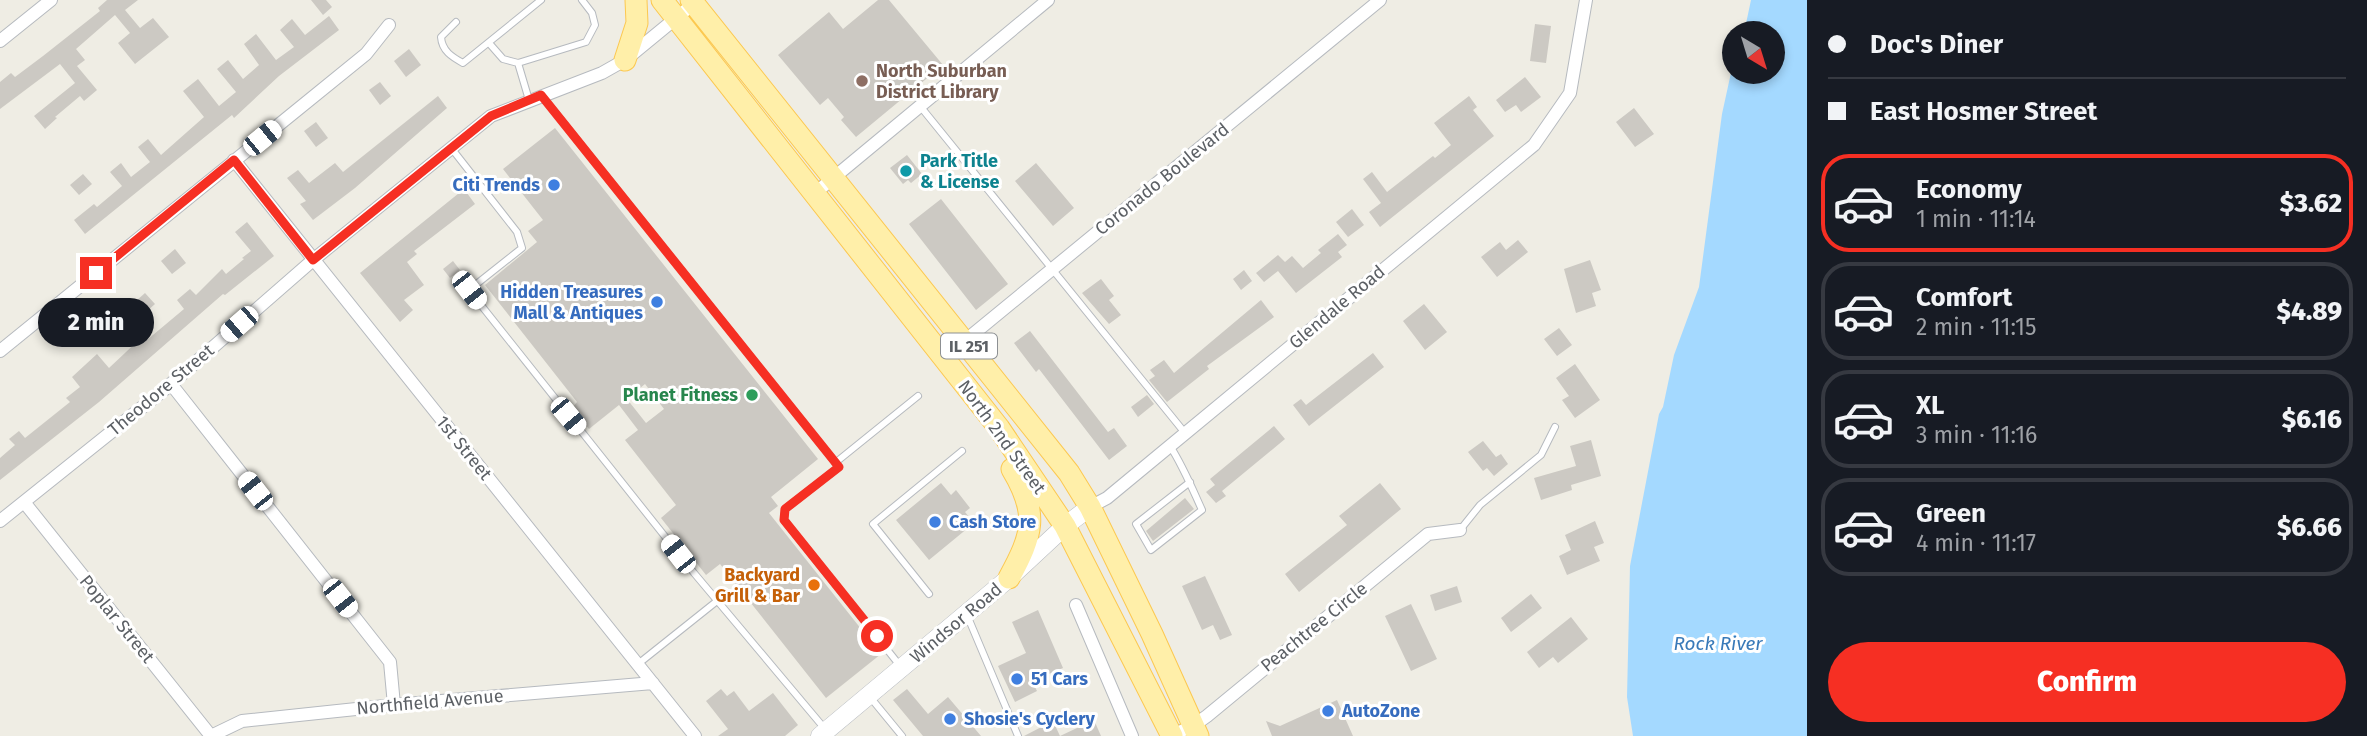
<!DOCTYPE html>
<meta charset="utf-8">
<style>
:root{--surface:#171b24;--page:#20242c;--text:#f1f3f6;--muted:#9ea1a6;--line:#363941;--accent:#f62f23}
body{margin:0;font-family:"Fira Sans",sans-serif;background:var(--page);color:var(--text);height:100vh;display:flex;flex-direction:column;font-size:26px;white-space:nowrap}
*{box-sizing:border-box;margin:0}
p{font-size:23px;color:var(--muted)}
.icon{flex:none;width:38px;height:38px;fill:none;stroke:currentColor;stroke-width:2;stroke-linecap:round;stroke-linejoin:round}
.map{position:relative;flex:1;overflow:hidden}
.sheet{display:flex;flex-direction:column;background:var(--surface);width:560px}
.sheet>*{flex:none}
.top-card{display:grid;align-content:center;height:154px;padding:0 21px;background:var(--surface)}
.needle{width:46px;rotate:142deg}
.controls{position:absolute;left:1722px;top:21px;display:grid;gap:14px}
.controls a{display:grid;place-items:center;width:63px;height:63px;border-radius:50%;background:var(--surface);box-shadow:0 4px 10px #0003;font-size:35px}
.end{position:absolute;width:32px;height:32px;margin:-16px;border:9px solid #f62f23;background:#fff;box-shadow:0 0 0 4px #fff}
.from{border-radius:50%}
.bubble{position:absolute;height:49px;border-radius:24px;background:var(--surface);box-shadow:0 4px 10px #0003;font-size:23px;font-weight:800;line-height:49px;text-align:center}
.car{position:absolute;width:21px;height:42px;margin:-21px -10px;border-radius:9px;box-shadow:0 0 5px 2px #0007;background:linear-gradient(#fff 24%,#345 0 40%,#fff 0 76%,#345 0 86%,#fff 0)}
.top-card b{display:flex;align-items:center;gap:24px;height:66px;font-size:26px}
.top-card b+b{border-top:2px solid var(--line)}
.top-card i{width:18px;height:18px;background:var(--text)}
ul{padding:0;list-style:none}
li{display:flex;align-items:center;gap:21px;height:98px;margin:0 14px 10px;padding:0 7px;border:4px solid var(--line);border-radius:28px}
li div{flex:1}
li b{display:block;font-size:26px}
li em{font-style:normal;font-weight:800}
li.current{border-color:var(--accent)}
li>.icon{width:63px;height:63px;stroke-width:1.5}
.cta{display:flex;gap:14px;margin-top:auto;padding:14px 21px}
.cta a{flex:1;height:80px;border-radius:42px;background:var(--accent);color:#fff;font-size:28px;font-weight:800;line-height:80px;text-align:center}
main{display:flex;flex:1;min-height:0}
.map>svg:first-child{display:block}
.water{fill:#a4d9ff}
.building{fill:#ccc9c3;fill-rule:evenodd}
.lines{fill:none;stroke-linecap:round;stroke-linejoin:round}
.lane-casing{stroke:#b6babf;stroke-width:8}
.street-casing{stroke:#b6babf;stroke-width:14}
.secondary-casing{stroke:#b7bbc1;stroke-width:19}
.primary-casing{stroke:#fcc850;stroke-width:23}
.lane{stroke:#fff;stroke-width:6}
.street{stroke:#fff;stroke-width:12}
.secondary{stroke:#fff;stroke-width:18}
.primary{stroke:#ffefa9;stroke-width:21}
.route{stroke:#f62f23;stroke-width:9}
.education-dot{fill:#8d6e63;stroke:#fff;stroke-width:2.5}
.culture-dot{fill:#0f9aa8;stroke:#fff;stroke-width:2.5}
.shop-dot{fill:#3f7fe0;stroke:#fff;stroke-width:2.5}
.leisure-dot{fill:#2e9e5b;stroke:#fff;stroke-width:2.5}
.food-dot{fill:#e8710a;stroke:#fff;stroke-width:2.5}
.labels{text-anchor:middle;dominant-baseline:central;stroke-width:6;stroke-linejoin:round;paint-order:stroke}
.shield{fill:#fff;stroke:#8d9093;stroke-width:2}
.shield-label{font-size:16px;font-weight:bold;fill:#5c6065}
.education-label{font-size:18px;font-weight:bold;fill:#785e54;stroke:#fff;text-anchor:start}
.culture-label{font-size:18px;font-weight:bold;fill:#0d838f;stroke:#fff;text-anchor:start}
.street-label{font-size:18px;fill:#5c6065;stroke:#fff}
.shop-label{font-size:18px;font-weight:bold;fill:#366cbe;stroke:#fff;text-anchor:start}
.leisure-label{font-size:18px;font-weight:bold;fill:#27864d;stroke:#fff;text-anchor:end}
.food-label{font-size:18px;font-weight:bold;fill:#c56008;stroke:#fff;text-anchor:end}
.water-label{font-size:19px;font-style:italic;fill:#397ab9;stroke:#fff}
</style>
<main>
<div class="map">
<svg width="1807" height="736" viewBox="0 0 1807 736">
<rect width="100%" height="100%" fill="#efede4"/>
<!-- water -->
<path class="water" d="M1751,0H1807V736H1633L1627,697L1630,566L1659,414L1663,407L1674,355L1699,287L1722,114L1734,59V72H1773V33H1744Z"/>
<!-- building -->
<path class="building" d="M107,0H138L125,10L140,28L153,18L169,37L135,64L118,43L130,33L115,15L76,49L85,60L77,66L97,90L84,101L80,96L55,117L57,118L45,129L34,116L75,83L60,64L0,109V82L11,73L15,77L43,56L100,11L98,8Z
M311,0H326L332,7L323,15Z
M878,0H889L943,65L856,137L841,120L844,117L828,98L820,105L778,55L829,12L843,29Z
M329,16L339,30L279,76L234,118L232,115L85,234L74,220L94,204L97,207L122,186L110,172L121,163L131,177L150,162L138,147L148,139L161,155L204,117L183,91L198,79L219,106L236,92L217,69L228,60L243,79L259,65L244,44L256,34L276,60L294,47L280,30L292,19L305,35Z
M1535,24L1551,26L1546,63L1530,61Z
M409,49L421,65L406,77L394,61Z
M1525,77L1541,97L1521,112L1516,105L1505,112L1496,100Z
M380,82L391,96L380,105L369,90Z
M438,96L447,108L355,188L313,220L300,204L306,201L287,178L298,170L309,183L335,163L343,172Z
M1469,96L1477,107L1473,110L1494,136L1380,227L1369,212L1381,203L1363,179L1372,172L1387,192L1433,156L1435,158L1451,145L1434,123Z
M1634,108L1654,134L1635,147L1616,122Z
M316,122L328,138L316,147L304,131Z
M555,128L818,459L771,497L778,506L769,513L881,654L826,698L720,564L706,575L661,518L676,505L625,440L638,430L619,405L589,429L572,408L577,402L485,285L537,242L528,231L543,220L503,169ZM645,384L664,409L646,423L627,399Z
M907,155L922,174L911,183L908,180L903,184L890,168Z
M1036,163L1074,208L1053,226L1015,181Z
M83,174L92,184L79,195L70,185Z
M464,189L475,204L414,251L417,254L407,262L424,285L404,300L413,310L400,322L360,273Z
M941,199L1008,284L976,310L909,224Z
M1352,209L1364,225L1348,237L1336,222Z
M247,222L274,256L225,295L223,294L99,402L0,480V458L15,445L9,439L19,431L25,438L70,402L66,398L80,387L72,377L85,365L97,354L109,368L143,336L147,340L184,309L177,300L190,289L196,295L222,269L226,274L244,259L242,258L251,251L235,232Z
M1338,234L1347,245L1338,252L1342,257L1296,293L1278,271L1264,282L1256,273L1278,255L1285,262L1292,256L1303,268L1321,253L1318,250Z
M1518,240L1528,252L1497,277L1481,257L1500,242L1506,250Z
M175,249L186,263L172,274L161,261Z
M1590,260L1601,290L1592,293L1596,306L1576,313L1564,269Z
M453,261L460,270L450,278L443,269Z
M1244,270L1252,281L1241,290L1233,279Z
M1101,279L1114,296L1109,300L1121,315L1109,324L1082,293Z
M145,293L155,304L146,312L136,301Z
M1261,300L1274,317L1207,366L1209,369L1167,402L1149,380L1155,376L1150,370L1164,360L1174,373Z
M1424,304L1447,332L1425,350L1403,321Z
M1559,328L1572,345L1557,356L1544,339Z
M1030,331L1108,432L1114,428L1127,446L1109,460L1039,369L1036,372L1014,343Z
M1373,353L1384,367L1309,426L1293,405L1301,399L1306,405Z
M1575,364L1600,400L1575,418L1562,400L1569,396L1556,378Z
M1147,395L1154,404L1138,417L1131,407Z
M1274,426L1285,439L1222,491L1226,496L1216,503L1206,492L1215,485L1210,479Z
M1591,440L1601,476L1571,485L1572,490L1541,500L1534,478L1576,466L1570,446Z
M1483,441L1496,457L1501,454L1508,464L1494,476L1487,468L1483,471L1468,452Z
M941,483L951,495L956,490L970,508L965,512L974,523L929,560L896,520Z
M1380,483L1401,509L1299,592L1285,574L1347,525L1339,516Z
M1185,498L1194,509L1153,541L1146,531Z
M1595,521L1604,543L1594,547L1600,561L1567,575L1559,556L1571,550L1565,535Z
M1205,576L1232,635L1220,640L1213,625L1202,630L1182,586Z
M1457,586L1462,602L1435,611L1430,595Z
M1531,594L1542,608L1511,632L1501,618Z
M1411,604L1437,659L1411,671L1385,616Z
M1038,610L1063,668L1032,681L1037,691L1015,702L998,666L1026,653L1012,622Z
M1571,617L1588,639L1558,663L1553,657L1539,668L1527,652Z
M721,689L727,696L734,691L749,711L773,693L798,725L785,736H718L728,729L706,701Z
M907,689L928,714L948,697L981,736H923L893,700Z
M1337,700L1353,736H1272L1266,721L1280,726Z
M1094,720L1101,736H1024L1053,721L1060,736Z"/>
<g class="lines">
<defs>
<path id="lane" d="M456,22L441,37C442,51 452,57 463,63L541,0
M489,43L503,59L518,63L586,42L595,25L592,13L582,0
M518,63L529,100
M542,96L839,467L785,509L784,520L901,667
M920,106L1185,433
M452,149L517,232L522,248L469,290L694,573L825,729
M1170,446C1183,466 1192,488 1202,510L1151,550L1136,524L1190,482
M835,463L918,396
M1460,530L1480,505L1541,455L1555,427
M929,594L873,524L962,451
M967,615L1018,736
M638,664L717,601
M870,697L902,736"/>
<path id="street" d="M0,41L51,0
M234,160L695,736
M814,194L1048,0
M0,351L366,54L389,25
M944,358L1380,0
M171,384L390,662L394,705
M24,502L211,736L242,721L394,705L653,683
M1090,507L1107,498L1534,145L1570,93L1586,0
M0,521L165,389L313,260L491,116L602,73L625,60L698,0
M1076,605L1132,736
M1170,736L1193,726L1207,716L1428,534L1460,530"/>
<path id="secondary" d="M820,736L1009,578L1065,526L1090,507"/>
<path id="primary" d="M662,0L999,428L1065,526L1172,736
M691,0L1069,473L1090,507L1152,634L1198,736
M625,60L637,23L636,0
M1009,578C1033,534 1039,514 1012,469"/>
</defs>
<!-- lane casing -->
<use href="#lane" class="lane-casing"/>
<!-- street casing -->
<use href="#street" class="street-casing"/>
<!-- secondary casing -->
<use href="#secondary" class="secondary-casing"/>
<!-- primary casing -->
<use href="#primary" class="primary-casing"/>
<!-- lane -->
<use href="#lane" class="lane"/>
<!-- street -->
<use href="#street" class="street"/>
<!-- secondary -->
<use href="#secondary" class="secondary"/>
<!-- primary -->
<use href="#primary" class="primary"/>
</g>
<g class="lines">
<!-- route -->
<path class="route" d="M96,273L234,160L313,260L491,116L541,95L839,467L785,509L784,520L877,636"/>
</g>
<!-- markers -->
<circle class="education-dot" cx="862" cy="81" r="7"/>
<circle class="culture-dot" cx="906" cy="171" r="7"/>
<g class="shop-dot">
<circle cx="554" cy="185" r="7"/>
<circle cx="657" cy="302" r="7"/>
<circle cx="935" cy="522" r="7"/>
<circle cx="1017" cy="679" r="7"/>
<circle cx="1328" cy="711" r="7"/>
<circle cx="950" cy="719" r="7"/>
</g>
<circle class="leisure-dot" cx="752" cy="395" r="7"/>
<circle class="food-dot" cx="814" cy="585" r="7"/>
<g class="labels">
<!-- shield labels -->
<rect class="shield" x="941" y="333.5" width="56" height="25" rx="5"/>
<g class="shield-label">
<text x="969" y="346">IL 251</text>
</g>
<!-- education labels -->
<g class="education-label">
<text x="876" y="71">North Suburban<tspan x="876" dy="21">District Library</tspan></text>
</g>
<!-- culture labels -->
<g class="culture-label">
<text x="920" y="161">Park Title<tspan x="920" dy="21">&amp; License</tspan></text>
</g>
<!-- street labels -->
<g class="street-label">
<text transform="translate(1162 179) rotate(-39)">Coronado Boulevard</text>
<text transform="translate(1337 307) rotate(-40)">Glendale Road</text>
<text transform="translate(161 390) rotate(-40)">Theodore Street</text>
<text transform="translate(1002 437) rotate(54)">North 2nd Street</text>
<text transform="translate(464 448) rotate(51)">1st Street</text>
<text transform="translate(117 619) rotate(51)">Poplar Street</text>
<text transform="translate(956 623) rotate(-40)">Windsor Road</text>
<text transform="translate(1314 627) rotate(-39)">Peachtree Circle</text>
<text transform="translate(430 702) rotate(-5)">Northfield Avenue</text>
</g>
<!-- shop labels -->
<g class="shop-label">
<text x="540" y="185" text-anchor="end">Citi Trends</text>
<text x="643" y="292" text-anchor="end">Hidden Treasures<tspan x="643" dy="21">Mall &amp; Antiques</tspan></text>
<text x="949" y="522">Cash Store</text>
<text x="1031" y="679">51 Cars</text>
<text x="1342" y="711">AutoZone</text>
<text x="964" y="719">Shosie's Cyclery</text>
</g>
<!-- leisure labels -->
<g class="leisure-label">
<text x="738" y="395">Planet Fitness</text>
</g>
<!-- food labels -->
<g class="food-label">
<text x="800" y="575">Backyard<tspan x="800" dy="21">Grill &amp; Bar</tspan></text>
</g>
<!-- water labels -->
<g class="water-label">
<text x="1718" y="643">Rock River</text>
</g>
</g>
</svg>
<div class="controls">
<a><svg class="needle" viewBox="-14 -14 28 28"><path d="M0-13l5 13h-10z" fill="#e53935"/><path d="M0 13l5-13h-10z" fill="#9ea1a6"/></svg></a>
</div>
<i class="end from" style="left:877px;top:636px"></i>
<i class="end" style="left:96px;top:273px"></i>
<div class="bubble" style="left:38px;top:298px;width:116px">2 min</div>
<i class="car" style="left:262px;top:138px;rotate:51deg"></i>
<i class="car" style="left:469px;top:290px;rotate:142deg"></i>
<i class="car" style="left:239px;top:324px;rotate:229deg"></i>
<i class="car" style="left:568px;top:416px;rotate:140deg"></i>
<i class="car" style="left:255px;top:491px;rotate:322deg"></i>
<i class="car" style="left:678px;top:554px;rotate:322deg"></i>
<i class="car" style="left:340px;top:598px;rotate:142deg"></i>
</div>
<section class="sheet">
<div class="top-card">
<b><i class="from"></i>Doc's Diner</b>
<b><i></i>East Hosmer Street</b>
</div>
<ul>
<li class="current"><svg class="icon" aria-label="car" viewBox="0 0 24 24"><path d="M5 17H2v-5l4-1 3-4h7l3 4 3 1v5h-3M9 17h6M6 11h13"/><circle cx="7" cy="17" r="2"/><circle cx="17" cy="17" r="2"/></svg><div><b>Economy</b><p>1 min · 11:14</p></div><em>$3.62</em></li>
<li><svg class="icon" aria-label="car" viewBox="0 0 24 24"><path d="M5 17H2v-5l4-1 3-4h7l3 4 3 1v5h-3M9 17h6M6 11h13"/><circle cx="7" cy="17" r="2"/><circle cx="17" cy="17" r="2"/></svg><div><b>Comfort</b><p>2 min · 11:15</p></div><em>$4.89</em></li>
<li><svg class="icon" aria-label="car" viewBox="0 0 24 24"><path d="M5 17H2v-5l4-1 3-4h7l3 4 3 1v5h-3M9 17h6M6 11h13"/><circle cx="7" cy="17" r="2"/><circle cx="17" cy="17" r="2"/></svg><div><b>XL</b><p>3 min · 11:16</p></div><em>$6.16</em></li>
<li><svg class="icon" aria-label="car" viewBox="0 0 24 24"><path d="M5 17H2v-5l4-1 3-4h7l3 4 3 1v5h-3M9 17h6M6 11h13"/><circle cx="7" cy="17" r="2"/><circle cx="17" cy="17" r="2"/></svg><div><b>Green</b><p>4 min · 11:17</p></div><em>$6.66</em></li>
</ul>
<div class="cta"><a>Confirm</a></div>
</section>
</main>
